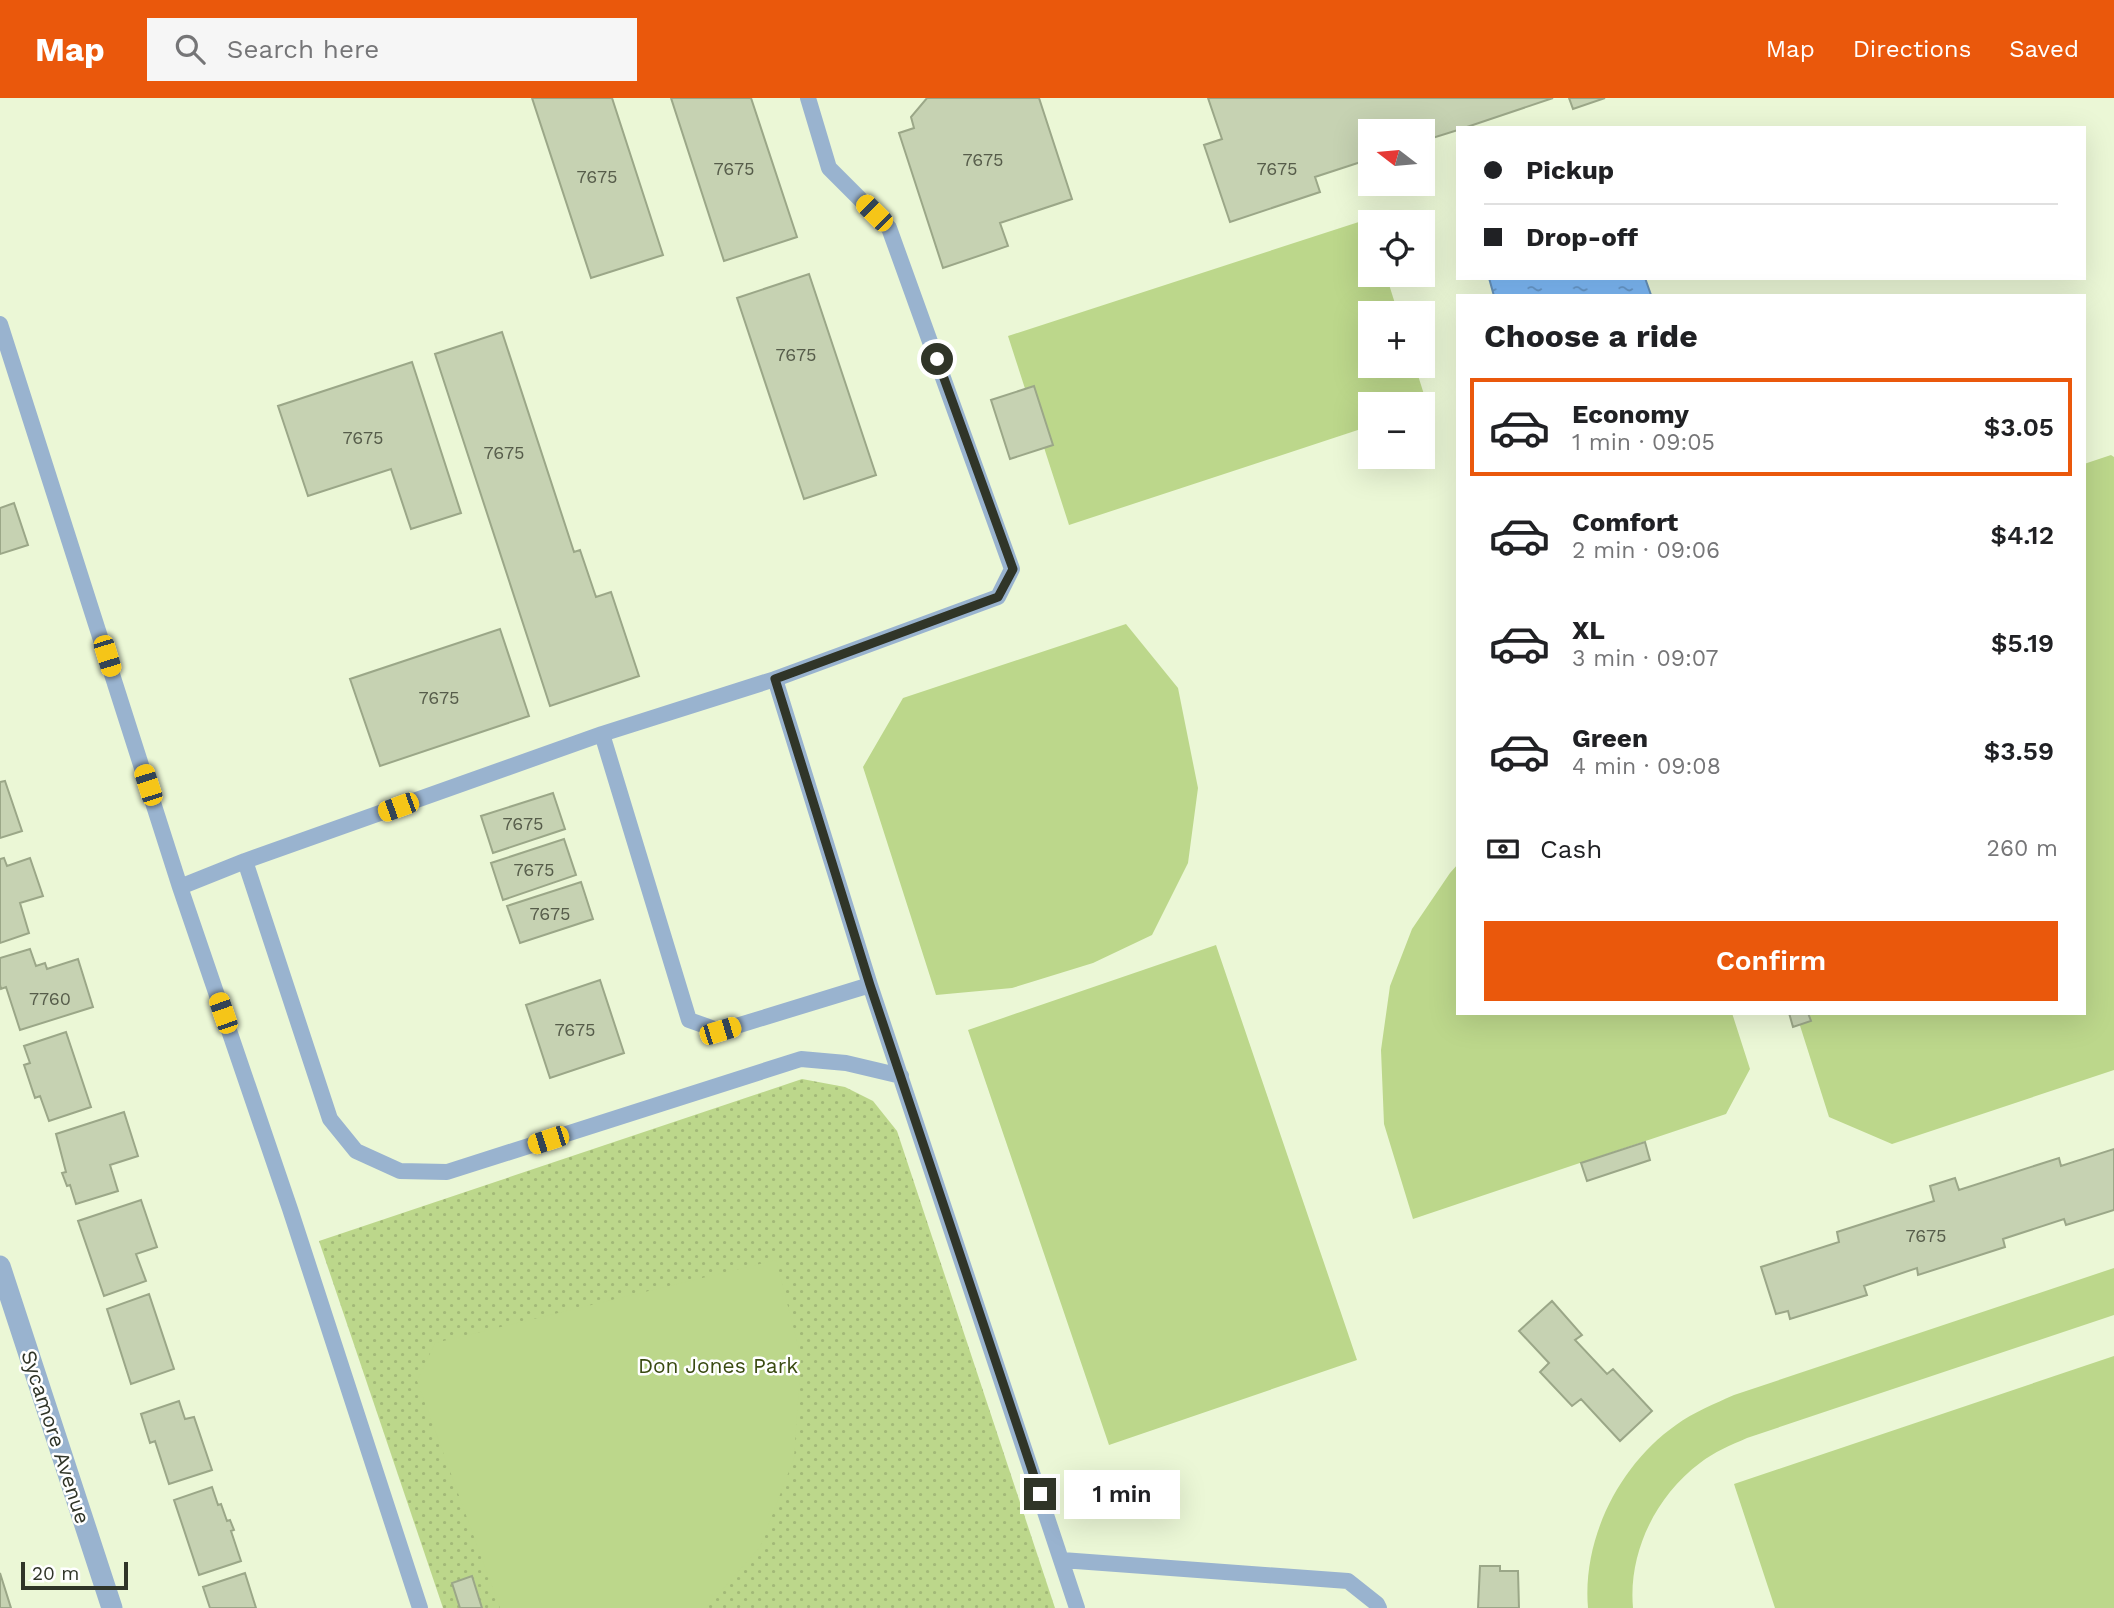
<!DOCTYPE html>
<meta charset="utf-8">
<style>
:root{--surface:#fff;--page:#f6f6f6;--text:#202124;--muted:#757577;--line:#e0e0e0;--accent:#ea580c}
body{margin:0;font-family:"Work Sans",sans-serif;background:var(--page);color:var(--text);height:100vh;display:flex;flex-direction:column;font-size:26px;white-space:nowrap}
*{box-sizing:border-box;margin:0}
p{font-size:23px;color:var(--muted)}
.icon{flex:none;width:38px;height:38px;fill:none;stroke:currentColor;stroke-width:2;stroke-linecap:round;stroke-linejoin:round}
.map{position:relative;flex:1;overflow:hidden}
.side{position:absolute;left:1456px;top:196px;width:630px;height:721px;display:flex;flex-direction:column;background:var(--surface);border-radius:0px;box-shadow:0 7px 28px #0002}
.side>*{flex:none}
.banner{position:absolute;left:1456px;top:28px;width:630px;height:154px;border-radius:0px;box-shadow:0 7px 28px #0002;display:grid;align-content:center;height:154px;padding:0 28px;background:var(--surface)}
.needle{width:46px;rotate:286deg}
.tools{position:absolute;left:1358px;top:21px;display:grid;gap:14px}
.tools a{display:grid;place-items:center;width:77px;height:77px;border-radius:0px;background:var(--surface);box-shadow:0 7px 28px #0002;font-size:35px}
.scale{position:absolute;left:21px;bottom:18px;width:107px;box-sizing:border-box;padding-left:7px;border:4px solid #303528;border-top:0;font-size:19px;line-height:24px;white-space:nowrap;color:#303528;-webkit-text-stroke:5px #fff;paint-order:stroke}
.end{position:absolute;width:32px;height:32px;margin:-16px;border:9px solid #303528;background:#fff;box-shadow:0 0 0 4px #fff}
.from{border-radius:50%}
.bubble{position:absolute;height:49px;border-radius:0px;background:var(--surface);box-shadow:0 7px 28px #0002;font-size:23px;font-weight:600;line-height:49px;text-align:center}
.car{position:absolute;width:21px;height:42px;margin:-21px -10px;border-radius:9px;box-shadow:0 0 5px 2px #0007;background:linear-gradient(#f5c518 24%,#345 0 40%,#f5c518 0 76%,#345 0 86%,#f5c518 0)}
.banner b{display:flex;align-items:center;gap:24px;height:66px;font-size:26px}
.banner b+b{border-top:2px solid var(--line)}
.banner i{width:18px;height:18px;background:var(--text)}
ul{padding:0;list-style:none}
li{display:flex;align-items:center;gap:21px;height:98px;margin:0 14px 10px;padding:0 14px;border:4px solid transparent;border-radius:0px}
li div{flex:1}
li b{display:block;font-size:26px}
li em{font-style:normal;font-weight:600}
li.active{border-color:var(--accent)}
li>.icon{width:63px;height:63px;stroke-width:1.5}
h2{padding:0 28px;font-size:32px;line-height:84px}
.pay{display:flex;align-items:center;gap:18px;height:77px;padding:0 28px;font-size:26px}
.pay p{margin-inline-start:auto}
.primary-button{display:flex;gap:14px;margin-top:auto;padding:14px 28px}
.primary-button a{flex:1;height:80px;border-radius:0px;background:var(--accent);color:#fff;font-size:28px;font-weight:600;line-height:80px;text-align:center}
header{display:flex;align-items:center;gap:42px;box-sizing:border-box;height:98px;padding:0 35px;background:var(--accent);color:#fff}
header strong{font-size:33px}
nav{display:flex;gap:38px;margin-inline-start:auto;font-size:24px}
.search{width:490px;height:63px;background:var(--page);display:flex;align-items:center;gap:18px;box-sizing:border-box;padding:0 24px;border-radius:0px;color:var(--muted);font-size:26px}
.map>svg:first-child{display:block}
.grass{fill:url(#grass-dots)}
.pitch{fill:#bcd78b}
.water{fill:url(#water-ripples);stroke:#6691b9;stroke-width:2}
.building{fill:#c6d2b2;stroke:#9ba788;stroke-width:2}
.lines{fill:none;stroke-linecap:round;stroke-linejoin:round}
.lane{stroke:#99b3cf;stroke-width:16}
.street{stroke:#99b3cf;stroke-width:21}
.route{stroke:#303528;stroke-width:9}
.labels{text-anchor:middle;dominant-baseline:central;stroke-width:5;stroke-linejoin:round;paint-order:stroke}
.number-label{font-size:18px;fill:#565c4a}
.park-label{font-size:21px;fill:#3a4b11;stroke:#fff}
.street-label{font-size:21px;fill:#303528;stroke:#fff}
</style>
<header>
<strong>Map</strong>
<div class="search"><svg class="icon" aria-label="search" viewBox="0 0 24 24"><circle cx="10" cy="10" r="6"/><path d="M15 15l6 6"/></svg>Search here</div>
<nav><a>Map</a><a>Directions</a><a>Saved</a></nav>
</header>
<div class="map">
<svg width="2114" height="1510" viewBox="0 0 2114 1510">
<defs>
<pattern id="grass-dots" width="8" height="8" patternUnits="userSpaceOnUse" patternTransform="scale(1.75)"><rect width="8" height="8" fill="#bcd78b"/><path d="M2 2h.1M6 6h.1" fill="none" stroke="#a2b978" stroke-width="1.8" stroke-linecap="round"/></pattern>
<pattern id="water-ripples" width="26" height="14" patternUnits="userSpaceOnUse" patternTransform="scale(1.75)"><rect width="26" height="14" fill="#7db9f7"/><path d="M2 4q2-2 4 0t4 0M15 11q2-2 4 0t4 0" fill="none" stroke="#6797c8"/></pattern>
</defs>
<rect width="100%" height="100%" fill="#ebf7d6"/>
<!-- grass -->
<path class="grass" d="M802,981L845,989L873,1003L897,1033L1055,1510H443L319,1143Z"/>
<!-- pitch -->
<path class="pitch" d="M1368,121L1370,127V177H1386L1398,215H1370V268H1415L1428,309L1423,311V306H1370V328L1069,427L1008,238Z
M2111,357L2114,359V972L1892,1046L1829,1019L1796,915H2084V366Z
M1126,526L1178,590L1198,690L1188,765L1152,837L1093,865L1012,890L936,897L863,669L903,600Z
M1458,766V915H1732L1750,971L1726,1016L1413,1121L1384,1026L1381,952L1390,888L1412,831L1450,775Z
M1216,847L1357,1262L1109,1347L968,932Z
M776,1162L801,1259L794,1360L760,1449L706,1510H500L417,1283L435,1245Z
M2114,1170V1217L1747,1340C1731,1347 1714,1354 1700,1365C1656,1398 1628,1454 1633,1510H1588C1582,1441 1619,1367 1676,1327C1694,1314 1714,1306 1734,1297Z
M2114,1258V1510H1775L1734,1386Z"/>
<!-- water -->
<path class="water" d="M1489,180H1645L1651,197L1494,198Z"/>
<!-- building -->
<path class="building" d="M532,0H612L663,157L591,180Z
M671,0H751L797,139L724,163Z
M927,0H1039L1072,101L1000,125L1008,148L943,170L899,35L914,30L911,19Z
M1208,0H1553L1464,30H1458V32L1423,43V33H1370V61L1315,79L1320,94L1230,124L1204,47L1222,41Z
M1569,0H1605L1573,11Z
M809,176L876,377L804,401L737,200Z
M502,234L574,454L580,452L596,499L611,494L639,578L550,608L435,256Z
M412,264L461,415L411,431L391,371L308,398L278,308Z
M1034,288L1053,347L1010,361L991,302Z
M14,405L28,447L0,456V410Z
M500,531L529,618L380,668L350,581Z
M5,683L22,733L0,740V684Z
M553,695L565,731L493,755L481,718Z
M564,741L576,777L503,802L491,765Z
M4,760L7,768L30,760L43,798L20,805L29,835L0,845V761Z
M581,784L593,821L520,845L507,808Z
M30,851L36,868L45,865L47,871L78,861L93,909L20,932L6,889L1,891L0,887V860Z
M600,882L624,955L550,980L526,907Z
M1789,915H1808L1811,923L1793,929Z
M66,934L91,1009L49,1023L40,998L35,1000L24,967L30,965L24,948Z
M124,1014L138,1058L110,1067L118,1093L76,1106L70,1087L67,1088L62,1075L66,1074L56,1036Z
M1645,1044L1650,1062L1587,1083L1581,1065Z
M2114,1051V1112L2066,1127L2064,1121L2003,1141L2005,1149L1918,1177L1917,1170L1864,1188L1867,1197L1790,1221L1788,1213L1776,1216L1761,1169L1839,1144L1837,1134L1934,1103L1930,1088L1955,1080L1959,1092L2059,1060L2061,1068Z
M141,1102L157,1149L136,1156L146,1183L104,1198L78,1123Z
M149,1196L174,1271L131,1286L107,1211Z
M1552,1203L1582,1237L1575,1242L1607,1276L1613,1271L1652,1313L1620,1343L1581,1301L1572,1308L1540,1274L1549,1265L1519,1233Z
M179,1303L185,1321L194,1319L212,1372L169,1386L155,1343L150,1345L141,1316Z
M212,1389L218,1407L221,1406L227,1423L230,1422L234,1432L231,1433L241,1463L199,1477L174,1402Z
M1480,1468H1500V1473H1518L1519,1510H1478Z
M0,1475L11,1510H0Z
M245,1475L256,1510H210L203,1489Z
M472,1478L482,1510H460L452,1485Z"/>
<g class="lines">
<!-- lane -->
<path class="lane" d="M808,0L829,70L889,130L1012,471L998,499L775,581L870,887L1077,1510
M0,226L180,789L290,1111L420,1510
M775,581L602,636L689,922L720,933L870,887
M245,763L330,1021L356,1053L400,1073L447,1074L801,961L846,965L901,978
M180,789L245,763L602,636
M1062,1462L1348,1483L1377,1506L1379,1510"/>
<!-- street -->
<path class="street" d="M0,1168L112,1510"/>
</g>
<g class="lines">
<!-- route -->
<path class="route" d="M937,261L1013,471L998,499L775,581L870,887L1040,1396"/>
</g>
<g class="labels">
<!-- number labels -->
<g class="number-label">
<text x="983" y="61">7675</text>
<text x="734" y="70">7675</text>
<text x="1277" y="70">7675</text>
<text x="597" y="78">7675</text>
<text x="796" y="256">7675</text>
<text x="363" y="339">7675</text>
<text x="504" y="354">7675</text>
<text x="439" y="599">7675</text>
<text x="523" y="725">7675</text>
<text x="534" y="771">7675</text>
<text x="550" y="815">7675</text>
<text x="50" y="900">7760</text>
<text x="575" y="931">7675</text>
<text x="1926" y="1137">7675</text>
</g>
<!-- park labels -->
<g class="park-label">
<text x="718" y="1267">Don Jones Park</text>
</g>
<!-- street labels -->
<g class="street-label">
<text transform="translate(56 1339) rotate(72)">Sycamore Avenue</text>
</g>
</g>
</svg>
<div class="tools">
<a><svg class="needle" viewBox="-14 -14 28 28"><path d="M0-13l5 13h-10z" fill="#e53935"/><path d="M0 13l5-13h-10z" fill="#757577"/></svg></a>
<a><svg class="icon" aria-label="locate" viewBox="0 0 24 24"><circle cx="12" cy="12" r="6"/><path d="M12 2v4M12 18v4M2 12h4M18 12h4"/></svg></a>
<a>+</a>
<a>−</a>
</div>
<div class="scale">20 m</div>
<i class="end from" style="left:937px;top:261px"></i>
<i class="end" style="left:1040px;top:1396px"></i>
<div class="bubble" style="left:1064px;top:1372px;width:116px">1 min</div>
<i class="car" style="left:874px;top:115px;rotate:315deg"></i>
<i class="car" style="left:107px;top:558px;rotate:163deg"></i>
<i class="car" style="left:148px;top:687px;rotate:342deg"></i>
<i class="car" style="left:398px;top:709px;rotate:250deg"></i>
<i class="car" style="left:223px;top:915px;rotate:341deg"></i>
<i class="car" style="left:720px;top:933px;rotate:73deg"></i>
<i class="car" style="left:548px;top:1042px;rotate:252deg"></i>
<div class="banner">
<b><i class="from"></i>Pickup</b>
<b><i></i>Drop-off</b>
</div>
<section class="side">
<h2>Choose a ride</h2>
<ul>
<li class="active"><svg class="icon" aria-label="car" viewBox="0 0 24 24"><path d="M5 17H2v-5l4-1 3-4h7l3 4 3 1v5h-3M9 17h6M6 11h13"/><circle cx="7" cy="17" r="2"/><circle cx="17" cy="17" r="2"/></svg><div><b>Economy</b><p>1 min · 09:05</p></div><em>$3.05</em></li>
<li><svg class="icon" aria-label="car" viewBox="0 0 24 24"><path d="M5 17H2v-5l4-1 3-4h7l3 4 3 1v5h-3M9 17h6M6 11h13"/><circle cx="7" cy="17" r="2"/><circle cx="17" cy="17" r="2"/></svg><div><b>Comfort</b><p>2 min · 09:06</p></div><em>$4.12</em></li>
<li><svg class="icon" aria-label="car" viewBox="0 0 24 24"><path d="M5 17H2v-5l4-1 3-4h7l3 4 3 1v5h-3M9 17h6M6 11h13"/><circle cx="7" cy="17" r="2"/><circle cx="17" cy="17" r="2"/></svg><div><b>XL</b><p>3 min · 09:07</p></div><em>$5.19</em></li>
<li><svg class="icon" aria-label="car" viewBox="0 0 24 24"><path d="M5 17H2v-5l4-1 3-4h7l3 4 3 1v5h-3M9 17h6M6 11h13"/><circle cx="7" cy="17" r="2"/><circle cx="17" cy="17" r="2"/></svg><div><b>Green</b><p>4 min · 09:08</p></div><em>$3.59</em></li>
</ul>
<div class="pay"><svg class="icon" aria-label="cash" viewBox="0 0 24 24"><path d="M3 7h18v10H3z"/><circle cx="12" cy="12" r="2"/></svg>Cash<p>260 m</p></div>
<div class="primary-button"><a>Confirm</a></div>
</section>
</div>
